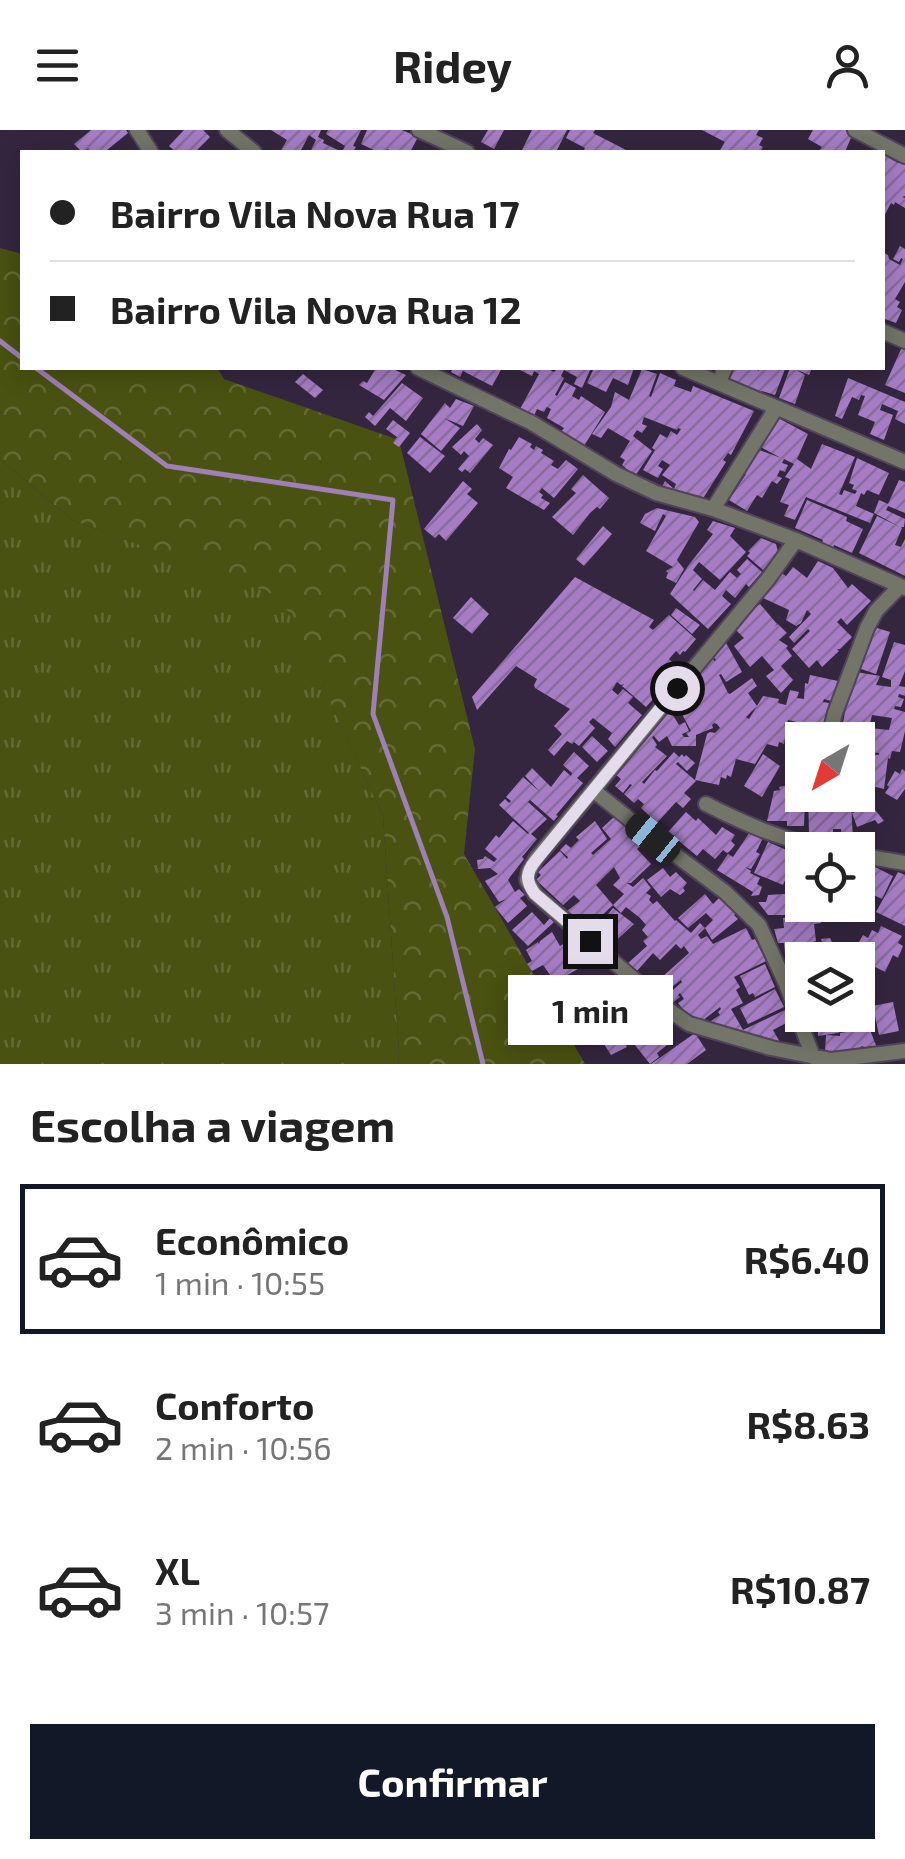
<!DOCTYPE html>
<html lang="pt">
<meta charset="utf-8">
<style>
:root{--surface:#fff;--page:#f6f6f6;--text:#222;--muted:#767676;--line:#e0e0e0;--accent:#111827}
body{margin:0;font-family:"Exo 2",sans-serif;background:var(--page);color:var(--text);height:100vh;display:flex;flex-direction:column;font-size:38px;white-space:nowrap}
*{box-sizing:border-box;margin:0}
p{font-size:32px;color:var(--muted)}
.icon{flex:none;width:55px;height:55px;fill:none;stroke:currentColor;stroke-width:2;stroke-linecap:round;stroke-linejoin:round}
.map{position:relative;height:934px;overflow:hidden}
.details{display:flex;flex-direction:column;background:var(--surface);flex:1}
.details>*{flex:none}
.hud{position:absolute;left:20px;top:20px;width:865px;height:220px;border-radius:0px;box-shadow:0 5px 25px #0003;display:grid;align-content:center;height:220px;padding:0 30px;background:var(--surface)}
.needle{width:65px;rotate:219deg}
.controls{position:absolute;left:785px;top:592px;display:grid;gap:20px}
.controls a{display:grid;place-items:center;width:90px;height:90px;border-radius:0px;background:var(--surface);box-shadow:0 5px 25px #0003;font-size:50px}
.end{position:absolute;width:45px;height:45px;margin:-22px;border:12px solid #e4dbeb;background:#111;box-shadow:0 0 0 5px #111}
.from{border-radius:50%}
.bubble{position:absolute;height:70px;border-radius:0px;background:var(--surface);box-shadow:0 5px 25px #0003;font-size:32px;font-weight:700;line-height:70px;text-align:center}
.car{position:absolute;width:30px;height:60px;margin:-30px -15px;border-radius:12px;box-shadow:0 0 8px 2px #0007;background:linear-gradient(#222 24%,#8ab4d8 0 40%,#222 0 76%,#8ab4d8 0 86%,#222 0)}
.hud b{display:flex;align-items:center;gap:35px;height:95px;font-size:38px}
.hud b+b{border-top:2px solid var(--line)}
.hud i{width:25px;height:25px;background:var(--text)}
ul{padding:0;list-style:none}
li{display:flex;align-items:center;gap:30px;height:150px;margin:0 20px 15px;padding:0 10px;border:5px solid transparent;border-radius:0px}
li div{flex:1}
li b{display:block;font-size:38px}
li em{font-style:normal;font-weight:700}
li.current{border-color:var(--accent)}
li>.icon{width:90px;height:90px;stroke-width:1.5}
h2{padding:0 30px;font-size:45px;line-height:120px}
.action{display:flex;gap:20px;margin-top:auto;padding:20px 30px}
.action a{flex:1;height:115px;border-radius:0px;background:var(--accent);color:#fff;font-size:40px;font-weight:700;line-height:115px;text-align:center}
header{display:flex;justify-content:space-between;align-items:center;height:130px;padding:0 30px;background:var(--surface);font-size:45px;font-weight:700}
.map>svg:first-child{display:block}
.grass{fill:url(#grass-tufts)}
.forest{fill:url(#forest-crowns)}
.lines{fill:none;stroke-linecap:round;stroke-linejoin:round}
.stream{stroke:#9e80b5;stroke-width:5}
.building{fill:url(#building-hatch);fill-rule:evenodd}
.street-casing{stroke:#50435b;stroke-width:18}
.street{stroke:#727567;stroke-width:14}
.route{stroke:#e4dbeb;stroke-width:12}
</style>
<header><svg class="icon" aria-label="menu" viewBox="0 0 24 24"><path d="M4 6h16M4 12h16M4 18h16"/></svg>Ridey<svg class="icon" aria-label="person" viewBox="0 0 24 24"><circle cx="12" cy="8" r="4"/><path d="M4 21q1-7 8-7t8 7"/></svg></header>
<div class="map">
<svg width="905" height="934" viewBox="0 0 905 934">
<defs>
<pattern id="grass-tufts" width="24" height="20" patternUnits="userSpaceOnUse" patternTransform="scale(2.5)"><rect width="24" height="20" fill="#4a5211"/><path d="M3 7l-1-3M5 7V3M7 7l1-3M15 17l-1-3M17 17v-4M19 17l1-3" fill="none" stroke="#646a34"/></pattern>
<pattern id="forest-crowns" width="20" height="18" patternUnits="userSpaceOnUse" patternTransform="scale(2.5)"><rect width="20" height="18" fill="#4a5211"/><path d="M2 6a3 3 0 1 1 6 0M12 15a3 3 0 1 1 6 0" fill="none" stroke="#646a34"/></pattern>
<pattern id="building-hatch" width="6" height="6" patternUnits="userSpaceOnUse" patternTransform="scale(2.5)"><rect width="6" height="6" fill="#a67dc5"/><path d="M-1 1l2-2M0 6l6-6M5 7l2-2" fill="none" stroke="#896b9f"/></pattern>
</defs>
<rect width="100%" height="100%" fill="#34263f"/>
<!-- grass -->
<path class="grass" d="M0,329L72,390L281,466L383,686L399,923L398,934H0Z"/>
<!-- forest -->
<path class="forest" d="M0,118L22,124V238H217L224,249L399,310L475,619L464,724L585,934H398L399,923L383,686L281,467L72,390L0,329Z"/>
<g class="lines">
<!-- stream -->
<path class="stream" d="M0,211L22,228
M36,238L167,336L393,370L373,584L447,787L483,934"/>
</g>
<!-- building -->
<path class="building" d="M91,0H126L128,3L107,20L109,22H86L90,18L82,22L74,14Z
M184,0H203L210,7L195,22H176L169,16Z
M271,0H321L318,7L324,10L323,13L342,22L345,16L326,4L328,0H361L353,16L356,17L353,22H310L316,10L309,5L301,20L306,22H280L287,10Z
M367,0H402L418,7L410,22H394L387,19L386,22H378L361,14Z
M488,0H504L494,19L481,12Z
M532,0H567L556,22H526L522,20Z
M570,0H595L593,3L630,22H583L585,18L566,8Z
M702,0H759L756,5L763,8L759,15L763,17L760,22H719L726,10L725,12Z
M813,0H848L853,3L845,22H818L822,17L808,9Z
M882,24L898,33L900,29L905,31V66L902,67L905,68V78L895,72L894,75L891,73L882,90Z
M900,116L905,119V152L895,169L900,172L897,177L902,180L896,193L882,188V122L888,125L889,129L900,135L903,129L901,128L899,132L893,129Z
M902,217L905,218V263L885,255Z
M376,238H391L406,245L384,270L359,255L363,251L367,253Z
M453,238H502L492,256L463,241L460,247L451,242Z
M516,238H546L554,242L557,238H591L582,258L574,254L577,247L564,240L561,246L564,248L555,265L557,266L565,252L576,258L572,266L579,270L581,266L605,282L584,316L561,302L564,298L547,288L551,279L547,277L544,282L537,279L534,286L520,279L539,244L534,241L532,246Z
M594,238H634L628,255L613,248L606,262L587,253Z
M734,238H754L759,241L760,238L785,239L775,265L762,261L760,264L729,251Z
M790,238H812L809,245L795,239L805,245L795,274L779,268Z
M642,239L657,244L649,266L651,267L660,243L676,250L674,256L691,262L693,256L754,281L731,325L728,323L723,330L726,332L702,370L662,357L665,351L674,359L676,354L662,345L670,335L662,330L658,336L663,339L658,348L643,340L655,320L652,318L660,304L667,308L671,301L677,305L681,299L678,298L677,300L644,287L642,294L647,296L642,303L637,300L633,306L652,321L635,346L622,335L625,330L620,327L630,311L608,298L601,308L592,304L611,277L615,262L629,270Z
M303,244L323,260L315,268L295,252Z
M848,248L905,272V294L895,289L898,281L882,274L880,280L893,285L884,310L870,304L875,292L858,285L865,266L861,265L859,270L852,267L842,289L835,286Z
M402,253L423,268L406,291L390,278L375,296L365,287L369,282L373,286Z
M456,269L474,276L463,296L444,288L460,298L441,321L421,304L445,273L450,278Z
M780,289L808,304L797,329L811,339L822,314L855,327L839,364L842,365L844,360L855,364L857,361L852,359L854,355L849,353L857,328L889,343L879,365L867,360L864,365L861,363L856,376L874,384L870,393L806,367L795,390L784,386L789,375L780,372L790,349L785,347L794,334L784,329L782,333L788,335L785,342L780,340L777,346L782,348L777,354L772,351L762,368L757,365L747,381L729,370L746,344L743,342L754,318L781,328L759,316L775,292Z
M393,290L410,303L399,317L393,313L397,307L386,299Z
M477,294L482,300L475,309L479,313L483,308L493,315L470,343L465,339L462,342L458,339L469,326L464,321L461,325L452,317Z
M420,307L445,326L430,343L407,323Z
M519,307L532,314L530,317L534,320L536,316L543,320L541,323L554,331L551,335L558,339L566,330L578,339L554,368L542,358L539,362L543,365L541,368L550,373L544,380L506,358L513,347L499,338L509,319L511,320Z
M583,345L609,368L600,379L597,377L590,383L573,405L552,387L576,363L571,359Z
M899,350L905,352V383L888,376L886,380L905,389L904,397H901L902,398L895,415L901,417L905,409V446L859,423L877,386L900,397L874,383L879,370L888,374Z
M463,351L472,359L467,364L478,373L446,411L439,404L435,408L424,399Z
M807,370L847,387L846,391L863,399L852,423L834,415L833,418L822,413L823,410L795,398Z
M657,378L695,387L699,392L677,430L684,439L676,453L666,448L668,443L666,441L673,437L646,421L666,386L663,384L655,401L640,393L645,384Z
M713,391L735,398L730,406L746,422L720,450L699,432L693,440L702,449L693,460L694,461L703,450L715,460L730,442L737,448L741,444L737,440L747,429L762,442L749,457L746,454L735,468L726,460L722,466L731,474L708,499L670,464L688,436L713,404L707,400Z
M603,396L612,404L584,436L576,429Z
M761,408L776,414L778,422L763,440L747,426L750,423L748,421Z
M818,431L833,438L848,458L852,454L871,471L847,495L841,488L837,492L852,507L840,519H837L839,521L822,537L817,530L809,538L792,519L810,501L808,499L794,513L789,507L811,484L807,480L801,493L796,496L786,490L789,480L763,468L780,442L786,446L793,437L807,448Z
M575,447L654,490L649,497L653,500L669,485L696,509L685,522L683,521L680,525L676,521L669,529L672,532L663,543L667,547L651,565L654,568L646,577L622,556L624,554L621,555L617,552L612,560L618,565L623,559L633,567L628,573L642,585L615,617L608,609L612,603L593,588L589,592L595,598L579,616L574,612L572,614L567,611L554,626L548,620L562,604L554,596L570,579L535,558L534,555L537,549L516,536L477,580L472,567Z
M471,467L489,484L472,504L453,488Z
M760,474L777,494L774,497L778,494L787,503L779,510L788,516L786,518L792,526L781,536L793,550L781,563L766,546L774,540L762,526L750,537L734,516L744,508L735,499L745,486Z
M676,478L700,495L692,504L671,485Z
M874,497L890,502L876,544L858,538Z
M725,511L742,542L726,552L721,544L719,545L728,563L730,564L752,548L757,556L748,563L757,576L746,587L749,589L763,566L779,569L778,573L786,575L790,560L799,562L797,568L804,569L805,553L808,554L810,545L838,551L831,571L824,569L823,572L829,573L824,598L788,590L784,614L779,612L778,617L767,614L755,634L736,629L731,647L727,645L726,649L721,647L724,632L719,655L695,650L707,604L710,602L715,603L720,598L717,594L714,593L712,595L713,598L696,605V616H672L667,606L659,612L654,606L652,607L657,615L655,617L667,626L642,652L644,654L655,640L657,641L674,622L679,627L682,624L684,627L686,625L695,633L687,641L678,632L676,634L696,651L684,663L691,669L683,678L676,672L657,693L641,678L644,674L638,669L634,673L624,664L632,655L630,654L623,663L615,656L621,649L614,643L669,579L679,595L685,592L689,601L682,604L684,607H689L686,603L691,601L675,571L699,555L695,546L704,535L708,539L705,534L712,526L714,531L716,530L712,525Z
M894,512L905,515V541L899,556L905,557V566L899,564L898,567L904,569L901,577L895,576L894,579L905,582V601L900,622L892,621L890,629L888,628L884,659L864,654L871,624L879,625V623L858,621L856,610L858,596L843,593L847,571L856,542L880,546L876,555L891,557V550L882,547ZM872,585L892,588L889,600L869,598Z
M592,606L608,621L597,632L582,617Z
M574,622L589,636L577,648L583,653L556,685L558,686L554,691L530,670L528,672L547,689L531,704L537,709L522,727L524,729L510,747L508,750L515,762L519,759L525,765L520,768L527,776L508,793L495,777L506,769L499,772L485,751L498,744L490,738L478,739L477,730L483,729L485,726L494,732L497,729L485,719L496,705L499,708L513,691L528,704L529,703L499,675L505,669L509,673L511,671L506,667L523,647L540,662L525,646L532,638L551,657L564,640L571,646L572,643L563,635Z
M858,623L866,644L860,646L872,676L884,691L878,694L875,690L857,697L852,683L861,680L857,670L832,672L833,682H835V672H851L853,711L842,709L841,699H833V708L809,703L808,665H820V676H822V665H858Z
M763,624L780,636L762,667L744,656Z
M902,639L905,641V659L897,670L885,663L889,657L887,655L895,641L900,644Z
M787,642H802V662L786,664V667H805L804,696H787V691H767L774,661L780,660L779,657L789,655Z
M686,682L696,691L698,688L716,705L722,697L735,705L731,711L735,715L730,721L727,723L723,720L715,729L703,719L697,726L668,702Z
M614,687L644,713L637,719L651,734L631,753H627L633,757L643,748L651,758L646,763L651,766L649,770L653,774L657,771L675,791L676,790L691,803L700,793L705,798L713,790L706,783L688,798L678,788L705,764L713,774L720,767L736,783L734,785L738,789L712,810L705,798L698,805L701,809L707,806L713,814L746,798L752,810L755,809L766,831L734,847L740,857L736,860L743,873L731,879L743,900L785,880L790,891L773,900L781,914L708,893L720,885L718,882L721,879L720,877L702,891L682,884L685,882L678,873L684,869L680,863L678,865L680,867L671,874L665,867L682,852L681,850L672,857L670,855L660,863L652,856L689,823L684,816L681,819L676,814L660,830L653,823L636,842L627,834L647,816L643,811L648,807L642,800L646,795L640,788L626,777L621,783L613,775L624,764L613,755L620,748L614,737L596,755L613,775L597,790L601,793L613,778L634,794L609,817L567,781L580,771L574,765L563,775L536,750L541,745L538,742L560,721L567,729L568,727L560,720L566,714L571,718L579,710L576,707L595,691L607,709L591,723L593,725L611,709L602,698Z
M750,702L763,708L756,722L760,724L751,739L745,737L751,741L750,743L760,748L757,754L762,757L759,765L751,766L753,762L717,740L728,724L733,727Z
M768,712L796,724L783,755L754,743Z
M861,730L877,733L875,737L893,746L882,769L863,760L871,745L869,744L861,759L858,757V738Z
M663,738L670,747L676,742L687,753L683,758L685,761L680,765L670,759L661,767L647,750Z
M898,742L905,745V796L876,782Z
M799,763V785H768L758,772H766L768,765Z
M804,775H815L821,793L814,794L816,811L812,812L815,830H802L800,833V837L802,836V875L788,835L786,836L784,813H778L774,799L784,798L783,788L804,786L803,782L807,781Z
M532,782L544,795L550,788L554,792L528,816L512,800Z
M881,796L902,806L898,813L903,816L898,828L893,825L885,842L858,828L864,815L859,812L863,805L868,808L872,800L878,803Z
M552,802L560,816L572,809L576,815L581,813L597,828L555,852L543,835L532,841L527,834L532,831L526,820L538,812L539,814L540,811Z
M830,808L840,830H818L817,819L824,818L821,809Z
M765,834L775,857L755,867L753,863L749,865L740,846Z
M614,845L632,862L627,865L626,864L600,882L593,874L614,859L607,850Z
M565,849L582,877L562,890L557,882L568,875L566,872L551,882L543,870L541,872L537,867Z
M775,859L784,877L748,894L740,878Z
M630,867L642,883L618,900L628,913L626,915L627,917L611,925L595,900L604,894L610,905L618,900L608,885L627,873L625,870Z
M858,869L877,918L865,921L863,916L860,917L861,921L825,922L826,905L840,906V903L859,900L853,885H858Z
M893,872L899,901L879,905L873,876Z
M650,878L658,884L653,888L660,899L657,901L667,915L657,923L659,927L650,934L623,900Z
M812,885H847L848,896H841L839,903L818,906V900H814Z
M695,903L706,920L687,934H651Z"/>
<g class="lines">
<defs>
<path id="street" d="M137,0L151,22
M227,0L254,22
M419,0L467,22
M855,0L905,26
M882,201L905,211
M418,238L532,293L616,344L656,363L713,379L796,410L905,458
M683,238L905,332
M719,252L725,238
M713,379L776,278
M796,410L768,449L536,729L529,741L527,750L535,764L636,851L657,872L689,894L771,918L831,930L905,921
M828,610L835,583L867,498L876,481L900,456
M593,660L653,708L725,762L759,795L786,854L813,927
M706,674C751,697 781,709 831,720
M858,725L905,733"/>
</defs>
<!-- street casing -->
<use href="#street" class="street-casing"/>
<!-- street -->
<use href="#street" class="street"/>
</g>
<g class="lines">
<!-- route -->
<path class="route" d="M590,811L535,764C525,751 526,742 536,730L677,558"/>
</g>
</svg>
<div class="controls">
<a><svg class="needle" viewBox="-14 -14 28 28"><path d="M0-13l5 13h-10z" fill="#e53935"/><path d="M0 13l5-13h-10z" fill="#767676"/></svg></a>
<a><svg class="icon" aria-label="locate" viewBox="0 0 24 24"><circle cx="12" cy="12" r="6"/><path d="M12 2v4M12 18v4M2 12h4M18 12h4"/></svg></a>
<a><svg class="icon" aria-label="layers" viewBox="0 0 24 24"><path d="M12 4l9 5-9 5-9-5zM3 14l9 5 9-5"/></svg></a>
</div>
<i class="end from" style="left:677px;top:558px"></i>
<i class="end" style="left:590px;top:811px"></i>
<div class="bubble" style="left:508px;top:845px;width:165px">1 min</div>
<i class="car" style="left:653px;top:708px;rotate:309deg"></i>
<div class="hud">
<b><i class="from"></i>Bairro Vila Nova Rua 17</b>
<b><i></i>Bairro Vila Nova Rua 12</b>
</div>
</div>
<section class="details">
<h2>Escolha a viagem</h2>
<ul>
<li class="current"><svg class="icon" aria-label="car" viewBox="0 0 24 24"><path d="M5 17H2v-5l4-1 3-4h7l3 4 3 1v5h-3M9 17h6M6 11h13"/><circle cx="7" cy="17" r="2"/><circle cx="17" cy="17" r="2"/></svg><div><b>Econômico</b><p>1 min · 10:55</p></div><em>R$6.40</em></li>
<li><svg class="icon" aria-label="car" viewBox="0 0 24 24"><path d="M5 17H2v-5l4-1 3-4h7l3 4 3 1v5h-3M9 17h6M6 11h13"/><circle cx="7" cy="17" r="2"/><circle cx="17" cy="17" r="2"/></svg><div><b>Conforto</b><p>2 min · 10:56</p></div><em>R$8.63</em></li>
<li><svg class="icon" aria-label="car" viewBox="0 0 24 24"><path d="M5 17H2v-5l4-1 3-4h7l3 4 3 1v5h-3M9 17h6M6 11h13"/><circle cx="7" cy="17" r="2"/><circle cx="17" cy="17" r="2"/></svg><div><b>XL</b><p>3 min · 10:57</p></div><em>R$10.87</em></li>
</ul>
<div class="action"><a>Confirmar</a></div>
</section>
